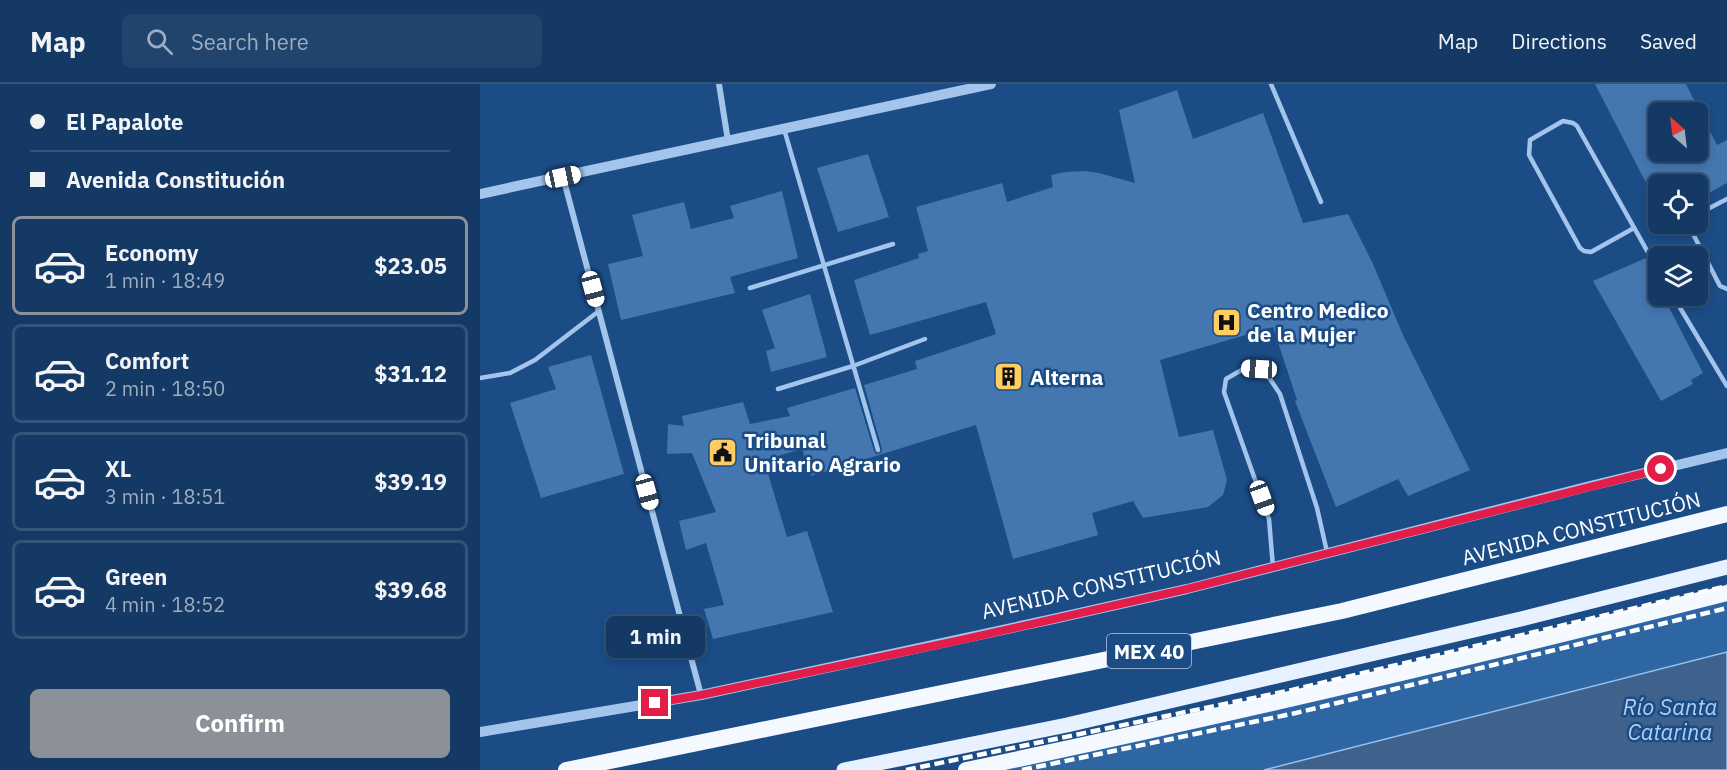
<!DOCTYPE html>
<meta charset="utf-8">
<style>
:root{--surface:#143964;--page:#21446d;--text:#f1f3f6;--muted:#9dacbf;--line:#335378;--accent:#8c9099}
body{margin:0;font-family:"IBM Plex Sans",sans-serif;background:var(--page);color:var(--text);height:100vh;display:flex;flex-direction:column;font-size:22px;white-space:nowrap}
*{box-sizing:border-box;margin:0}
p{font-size:20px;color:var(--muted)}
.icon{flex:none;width:33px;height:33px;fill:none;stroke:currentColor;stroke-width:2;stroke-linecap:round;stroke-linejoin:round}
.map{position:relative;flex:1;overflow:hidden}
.side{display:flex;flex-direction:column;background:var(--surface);width:480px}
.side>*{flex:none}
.top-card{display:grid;align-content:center;height:132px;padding:0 30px;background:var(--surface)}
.needle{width:39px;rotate:332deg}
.buttons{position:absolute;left:1168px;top:18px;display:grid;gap:12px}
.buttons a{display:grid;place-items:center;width:60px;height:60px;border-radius:9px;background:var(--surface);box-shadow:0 3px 9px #0003,0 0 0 2px var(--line);font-size:30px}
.end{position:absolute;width:27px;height:27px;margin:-14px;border:8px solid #e11d48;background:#fff;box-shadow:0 0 0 3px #fff}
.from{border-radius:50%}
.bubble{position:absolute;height:42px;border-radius:9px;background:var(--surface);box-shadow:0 3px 9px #0003,0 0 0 2px var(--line);font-size:20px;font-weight:700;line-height:42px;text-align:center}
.car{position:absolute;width:18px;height:36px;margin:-18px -9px;border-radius:8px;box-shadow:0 0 4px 2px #0007;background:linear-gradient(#fff 24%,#345 0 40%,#fff 0 76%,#345 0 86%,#fff 0)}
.top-card b{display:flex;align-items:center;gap:21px;height:57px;font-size:22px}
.top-card b+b{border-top:2px solid var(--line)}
.top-card i{width:15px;height:15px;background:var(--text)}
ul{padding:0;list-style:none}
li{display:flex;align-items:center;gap:18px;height:99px;margin:0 12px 9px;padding:0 18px;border:3px solid var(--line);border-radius:9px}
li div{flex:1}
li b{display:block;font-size:22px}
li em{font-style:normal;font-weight:700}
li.selected{border-color:var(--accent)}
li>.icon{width:54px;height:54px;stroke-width:1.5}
.primary-button{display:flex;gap:12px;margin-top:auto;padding:12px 30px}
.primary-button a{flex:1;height:69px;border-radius:9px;background:var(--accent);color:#fff;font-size:24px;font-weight:700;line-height:69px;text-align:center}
header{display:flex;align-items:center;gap:36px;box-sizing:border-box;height:84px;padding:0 30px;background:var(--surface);border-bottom:2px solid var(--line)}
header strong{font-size:28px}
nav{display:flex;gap:33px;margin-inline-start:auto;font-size:21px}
.search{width:420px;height:54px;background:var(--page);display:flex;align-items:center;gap:15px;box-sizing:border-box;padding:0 21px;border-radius:9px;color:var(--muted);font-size:22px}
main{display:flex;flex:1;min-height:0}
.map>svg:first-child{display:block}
.green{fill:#2e66a4}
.water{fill:#3e628c;stroke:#96c0ee;stroke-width:1.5}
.building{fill:#4476af;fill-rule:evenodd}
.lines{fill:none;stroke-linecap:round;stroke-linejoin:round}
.service{stroke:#a3c5ec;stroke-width:4.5}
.minor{stroke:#a3c5ec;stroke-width:6}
.tertiary{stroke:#a3c5ec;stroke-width:10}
.primary{stroke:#e8f1ff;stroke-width:15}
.trunk{stroke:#f4f8ff;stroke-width:16}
.rail{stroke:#fff;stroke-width:4.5;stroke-dasharray:10 4.5;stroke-linecap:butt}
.route{stroke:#e11d48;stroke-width:8}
.labels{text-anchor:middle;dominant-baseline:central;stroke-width:5;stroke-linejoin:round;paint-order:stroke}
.shield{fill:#1b4c86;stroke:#bbc9db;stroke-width:1.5}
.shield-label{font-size:20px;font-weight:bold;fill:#fff}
.poi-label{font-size:21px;font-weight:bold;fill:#fff;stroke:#1b4c86;text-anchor:start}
.street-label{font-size:21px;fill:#fff;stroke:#1b4c86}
.water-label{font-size:22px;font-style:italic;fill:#aecff3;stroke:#1b4c86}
</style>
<header>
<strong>Map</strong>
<div class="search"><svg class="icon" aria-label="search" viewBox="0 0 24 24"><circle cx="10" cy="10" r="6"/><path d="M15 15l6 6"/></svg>Search here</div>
<nav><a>Map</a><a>Directions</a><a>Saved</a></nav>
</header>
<main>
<section class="side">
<div class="top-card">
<b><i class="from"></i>El Papalote</b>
<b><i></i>Avenida Constitución</b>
</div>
<ul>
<li class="selected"><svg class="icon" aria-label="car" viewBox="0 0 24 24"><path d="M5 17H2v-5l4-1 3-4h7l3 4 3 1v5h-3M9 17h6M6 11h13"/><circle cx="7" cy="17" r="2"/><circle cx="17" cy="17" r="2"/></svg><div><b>Economy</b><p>1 min · 18:49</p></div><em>$23.05</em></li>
<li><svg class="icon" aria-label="car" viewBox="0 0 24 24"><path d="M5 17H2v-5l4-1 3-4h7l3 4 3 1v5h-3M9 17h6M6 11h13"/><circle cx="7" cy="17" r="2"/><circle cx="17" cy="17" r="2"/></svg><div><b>Comfort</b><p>2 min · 18:50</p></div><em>$31.12</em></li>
<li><svg class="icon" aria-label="car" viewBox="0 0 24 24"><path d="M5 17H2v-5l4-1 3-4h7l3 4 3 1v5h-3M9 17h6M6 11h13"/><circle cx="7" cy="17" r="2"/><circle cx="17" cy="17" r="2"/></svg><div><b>XL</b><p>3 min · 18:51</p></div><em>$39.19</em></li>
<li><svg class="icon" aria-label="car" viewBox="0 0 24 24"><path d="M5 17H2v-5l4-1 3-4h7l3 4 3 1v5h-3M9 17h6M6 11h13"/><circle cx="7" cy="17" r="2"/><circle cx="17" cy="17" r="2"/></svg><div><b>Green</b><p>4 min · 18:52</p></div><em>$39.68</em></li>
</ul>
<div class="primary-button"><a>Confirm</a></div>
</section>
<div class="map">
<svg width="1247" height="686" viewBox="0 0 1247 686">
<rect width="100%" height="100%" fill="#1b4c86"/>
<!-- green -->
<path class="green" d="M1247,517V686H495Z"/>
<!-- water -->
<path class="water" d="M1247,568V686H784Z"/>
<!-- building -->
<path class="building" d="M1115,0H1206L1237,61L1247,56V99L1218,115V100H1179V124ZM1179,28H1218V68H1179Z
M697,6L713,55L783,29L823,139L868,130L893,180L923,251L990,386L928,412L918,395L856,423L815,317L817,316L793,243L680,276L699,353L733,346L747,396L743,411L728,423L663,434L653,417L612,429L618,451L533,475L496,341L331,392L322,365L284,376L307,453L327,447L353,528L233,555L224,525L244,521L226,459L206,466L199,437L236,428L212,369L187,370L188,340L204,342L202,332L263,318L270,340L310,332L307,324L375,304L394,367L396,370L401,369L402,365L384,301L437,285L435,277L516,250L506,218L390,251L374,196L439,174L438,170L448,167L436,123L522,99L527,118L573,103L571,91L585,88L605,87L619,89L655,99L639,26Z
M388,70L409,133L358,148L337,84Z
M302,107L318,174L250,193L255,209L141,236L128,180L163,172L152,131L204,118L211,145L254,134L250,122Z
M1166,174L1175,190L1179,192V212H1183L1223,289L1211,296L1213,300L1181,317L1113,197Z
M330,210L347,273L291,288L286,267L295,264L282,226Z
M111,271L144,390L61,414L30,319L76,305L68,283Z"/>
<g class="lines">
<!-- service -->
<path class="service" d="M791,0L841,118
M304,45L398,366
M1218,130L1247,115
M1210,140V144L1240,202L1247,205
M1154,144L1111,168L1104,167L1100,164L1049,71L1050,56L1083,37L1093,39L1097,42L1179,188
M270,204L413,160
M1193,212L1247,302
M0,294L30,289L55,276L119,227
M298,305L373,282L445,255
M793,483L789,435L744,308L746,295L765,284L779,285L788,292L800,310L837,424L847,468"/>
<!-- minor -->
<path class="minor" d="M239,0L248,57
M83,93L221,611"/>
<!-- tertiary -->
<path class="tertiary" d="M0,110L511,0
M0,648L221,611L573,535L707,505L1114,401L1247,369"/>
<!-- primary -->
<path class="primary" d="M364,686L587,641L1045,534L1247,483"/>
<!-- trunk -->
<path class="trunk" d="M86,686L862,527L1247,430
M486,686C741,633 995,573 1247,509"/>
<!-- rail -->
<path class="rail" d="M426,686L812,606L1247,502
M542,686L816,629L1247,524"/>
</g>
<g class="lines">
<!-- route -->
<path class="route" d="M175,619L221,611L481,556L707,505L1181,385"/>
</g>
<!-- icons -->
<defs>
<symbol id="hospital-square" viewBox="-11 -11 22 22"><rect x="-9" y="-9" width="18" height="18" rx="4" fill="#fdcd60" stroke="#1b4c86"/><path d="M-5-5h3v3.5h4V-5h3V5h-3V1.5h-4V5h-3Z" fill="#111"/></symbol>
<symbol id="building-square" viewBox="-11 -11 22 22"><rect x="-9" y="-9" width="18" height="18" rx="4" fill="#fdcd60" stroke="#1b4c86"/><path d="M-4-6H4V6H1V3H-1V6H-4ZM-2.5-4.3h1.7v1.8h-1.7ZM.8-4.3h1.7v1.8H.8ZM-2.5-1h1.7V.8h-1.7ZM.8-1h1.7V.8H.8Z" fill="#111"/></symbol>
<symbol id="civic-square" viewBox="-11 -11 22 22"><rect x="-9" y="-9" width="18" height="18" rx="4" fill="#fdcd60" stroke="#1b4c86"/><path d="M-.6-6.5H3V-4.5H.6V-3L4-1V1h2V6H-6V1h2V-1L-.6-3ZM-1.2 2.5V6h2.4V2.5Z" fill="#111"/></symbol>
</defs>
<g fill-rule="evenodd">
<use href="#hospital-square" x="730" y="222" width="33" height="33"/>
<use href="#building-square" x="512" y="276" width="33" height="33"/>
<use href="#civic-square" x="226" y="352" width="33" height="33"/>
</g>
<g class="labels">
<!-- shield labels -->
<rect class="shield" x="627" y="550" width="84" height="34" rx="4.5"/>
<g class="shield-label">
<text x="669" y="567">MEX 40</text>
</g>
<!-- poi labels -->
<g class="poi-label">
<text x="767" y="226">Centro Medico<tspan x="767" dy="24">de la Mujer</tspan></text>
<text x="550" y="293">Alterna</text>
<text x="264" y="356">Tribunal<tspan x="264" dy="24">Unitario Agrario</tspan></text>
</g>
<!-- street labels -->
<g class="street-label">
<text transform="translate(1101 444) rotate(-14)">AVENIDA CONSTITUCIÓN</text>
<text transform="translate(621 500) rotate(-13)">AVENIDA CONSTITUCIÓN</text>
</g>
<!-- water labels -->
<g class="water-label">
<text x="1190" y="622">Río Santa<tspan x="1190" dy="25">Catarina</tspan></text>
</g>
</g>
</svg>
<div class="buttons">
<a><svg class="needle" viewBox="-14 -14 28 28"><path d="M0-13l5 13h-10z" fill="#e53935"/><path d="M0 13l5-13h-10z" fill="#9dacbf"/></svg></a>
<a><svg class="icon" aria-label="locate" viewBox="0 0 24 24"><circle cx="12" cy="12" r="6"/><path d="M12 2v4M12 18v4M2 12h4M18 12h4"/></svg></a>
<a><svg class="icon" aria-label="layers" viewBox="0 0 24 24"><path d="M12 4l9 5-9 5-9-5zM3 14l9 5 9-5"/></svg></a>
</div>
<i class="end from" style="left:1181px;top:385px"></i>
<i class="end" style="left:175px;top:619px"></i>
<div class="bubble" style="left:126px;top:532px;width:99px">1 min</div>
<i class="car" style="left:83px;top:93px;rotate:78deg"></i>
<i class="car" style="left:113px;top:205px;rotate:165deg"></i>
<i class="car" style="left:779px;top:285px;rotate:273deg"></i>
<i class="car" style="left:167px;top:408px;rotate:165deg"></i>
<i class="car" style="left:782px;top:414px;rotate:160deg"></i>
</div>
</main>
